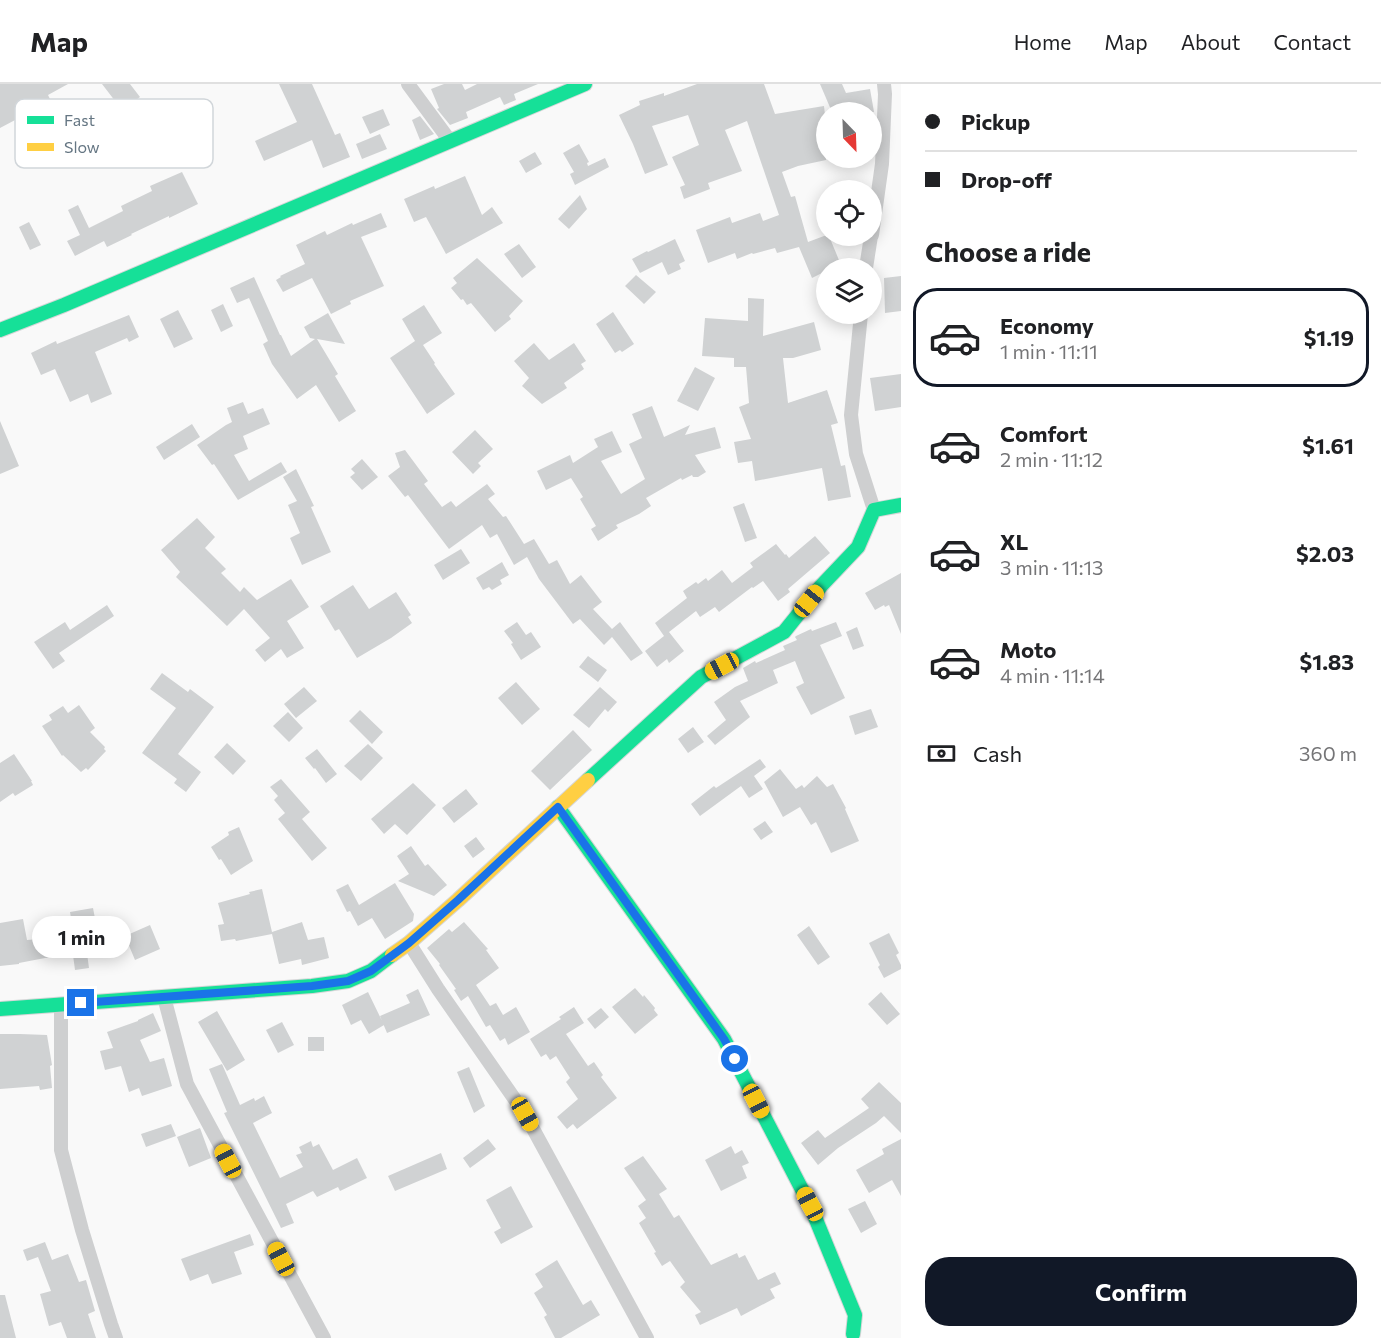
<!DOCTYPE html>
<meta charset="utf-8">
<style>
:root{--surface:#fff;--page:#f2f2f2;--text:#202124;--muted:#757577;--line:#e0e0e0;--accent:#111827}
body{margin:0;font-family:Commissioner,sans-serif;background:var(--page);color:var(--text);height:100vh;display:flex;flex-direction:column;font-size:22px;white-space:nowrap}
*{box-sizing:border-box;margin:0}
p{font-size:20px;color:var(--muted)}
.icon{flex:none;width:33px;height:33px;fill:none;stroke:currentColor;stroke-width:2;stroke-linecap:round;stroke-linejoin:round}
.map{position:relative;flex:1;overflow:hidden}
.side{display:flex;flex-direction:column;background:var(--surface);width:480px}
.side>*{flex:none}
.hud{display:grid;align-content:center;height:132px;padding:0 24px;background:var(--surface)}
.needle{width:39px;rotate:157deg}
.fabs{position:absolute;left:816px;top:18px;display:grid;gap:12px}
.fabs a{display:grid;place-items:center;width:66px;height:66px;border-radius:50%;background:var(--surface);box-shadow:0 3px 15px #0003;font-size:30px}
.end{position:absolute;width:27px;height:27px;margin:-14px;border:8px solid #1a73e8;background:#fff;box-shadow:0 0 0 3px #fff}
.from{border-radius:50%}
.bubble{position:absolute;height:42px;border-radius:21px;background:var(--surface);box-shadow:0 3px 15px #0003;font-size:20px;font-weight:700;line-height:42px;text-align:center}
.car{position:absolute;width:18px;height:36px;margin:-18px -9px;border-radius:8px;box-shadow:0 0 4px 2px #0007;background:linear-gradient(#f5c518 24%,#345 0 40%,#f5c518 0 76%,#345 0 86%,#f5c518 0)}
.hud b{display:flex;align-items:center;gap:21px;height:57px;font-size:22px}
.hud b+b{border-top:2px solid var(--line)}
.hud i{width:15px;height:15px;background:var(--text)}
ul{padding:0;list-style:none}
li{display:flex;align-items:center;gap:18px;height:99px;margin:0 12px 9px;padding:0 12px;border:3px solid transparent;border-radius:24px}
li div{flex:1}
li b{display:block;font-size:22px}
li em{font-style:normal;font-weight:700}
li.on{border-color:var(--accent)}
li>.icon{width:54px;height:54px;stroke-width:1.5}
h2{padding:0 24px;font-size:27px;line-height:72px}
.pay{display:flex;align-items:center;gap:15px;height:66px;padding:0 24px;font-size:22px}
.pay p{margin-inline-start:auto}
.primary-button{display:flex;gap:12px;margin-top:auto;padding:12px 24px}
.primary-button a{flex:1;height:69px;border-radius:24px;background:var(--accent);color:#fff;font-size:24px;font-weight:700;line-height:69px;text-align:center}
header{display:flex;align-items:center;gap:36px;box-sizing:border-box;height:84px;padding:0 30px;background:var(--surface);border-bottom:2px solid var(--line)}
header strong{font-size:28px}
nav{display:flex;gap:33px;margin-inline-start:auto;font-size:21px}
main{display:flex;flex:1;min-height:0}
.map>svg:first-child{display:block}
.building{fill:#d0d2d3}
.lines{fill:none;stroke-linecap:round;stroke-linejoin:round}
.fast-casing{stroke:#d5d6d7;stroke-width:16}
.slow-casing{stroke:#d5d6d7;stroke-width:16}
.street{stroke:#cecfd0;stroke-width:14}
.fast{stroke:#16e098;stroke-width:14}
.slow{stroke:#ffcf43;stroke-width:14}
.route{stroke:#1a73e8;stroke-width:8}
.key{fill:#fff;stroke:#d1d6da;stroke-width:1.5}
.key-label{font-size:16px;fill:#657683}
</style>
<header>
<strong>Map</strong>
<nav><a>Home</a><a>Map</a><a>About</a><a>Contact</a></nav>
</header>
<main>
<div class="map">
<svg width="901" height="1254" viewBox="0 0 901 1254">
<rect width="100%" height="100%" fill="#f9f9f9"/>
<!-- building -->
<path class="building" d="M0,0H68L48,11L51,17L0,44Z
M102,0H130L140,13L122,26Z
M279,0H312L335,51L340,49L350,73L323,84L312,56L264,77L255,57L297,38Z
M444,0H462L465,6L477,0H538L514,10L516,16L504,21L500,13L466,28L468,34L450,41L437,25L439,24L431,5Z
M697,0H764L775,30L824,22L826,40V76L798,82L782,88L791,113L795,112L808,158L824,152H829L841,181L834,184H826V187L812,194L799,163L777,169L775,164L753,170L752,169L737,175L735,169L708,179L696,146L730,133L732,139L760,129L763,137L779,131L747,37L725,46L742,87L708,99L710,105L684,115L680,103L685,101L672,73L699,61L688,31L652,42L668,81L645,90L633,60L619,31L640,21L639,17L664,9V12Z
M820,0H842L846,9L870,5L874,28H832Z
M383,25L390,41L370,50L362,33Z
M420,32L434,50L420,56L412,36Z
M380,50L387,65L362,75L356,60Z
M579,60L589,78L587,79L588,82L605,74L609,83L575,101L570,90L574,88L563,69Z
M535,68L542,80L526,89L519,77Z
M182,88L198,120L169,134V132L131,150L132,151L107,163L104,157L75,172L67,157L80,151L68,126L78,121L89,144L123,127L121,122L152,107L150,102Z
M465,92L482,131L492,123L503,139L446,170L426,133L414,138L404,115L434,102L435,105Z
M580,111L587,125L569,145L558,135Z
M381,129L387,143L361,153L384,202L350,217L351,220L331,230L312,194L283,208L276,196L281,193L280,192L305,180L296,161L325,147L327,151L352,139L353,141Z
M29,138L41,161L30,166L19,143Z
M675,155L685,177L679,180L681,185L668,191L662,178L640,189L632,175L647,167L648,168Z
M519,160L536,183L522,194L504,170Z
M477,174L523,217L509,232L511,235L495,248L471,219L467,221L463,215L461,216L451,204L457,199L453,194Z
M636,191L656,208L644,220L625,202Z
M901,192V227L885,229L884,194Z
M254,193L280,251H281L291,272L315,255L310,254L304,243L328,229L345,260L317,255L338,290L335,292L356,327L339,338L316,301L297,315L272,280L263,260L268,257L249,214L237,219L230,204Z
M748,214L764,215L763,252L814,238L821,266L793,274H783L788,319L827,306L838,339L831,341L841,382L845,381L851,413L828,417L822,384L755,397L752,377L738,379L734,358L751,355L739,323L749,319L746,283H734V274L702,272L705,234L748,237Z
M223,220L233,242L221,248L211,226Z
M424,221L442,249L423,261L435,279L434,280L455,310L427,330L390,274L415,257L402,235Z
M178,226L193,255L174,264L160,235Z
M613,228L634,260L622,268L620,266L615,269L596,240Z
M129,231L139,253L129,258L127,254L95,268L112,310L91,319L88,310L70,318L55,285L41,291L31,269L56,257L57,260Z
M534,259L549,276L574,259L586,277L581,280L584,285L564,299L567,304L542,320L522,302L529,294L514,277Z
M695,283L715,294L698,327L677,317Z
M901,290V323L875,327L870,294Z
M243,318L248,330L263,324L270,340L243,352L248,365L234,371L249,397L281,378L287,388L238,416L214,380L212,381L197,361L226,341L232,338L227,324Z
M652,322L664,353L690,341L685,351L715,343L721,364L695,371L706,388L698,393H693L692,391L682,396L681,394L646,414L651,422L639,430L616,441L618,444L598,457L591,445L596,442L580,415L583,413L571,394L546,406L537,387L570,371L573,379L598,363L594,355L612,347L622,368L601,377L621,410L645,395L629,360L642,354L632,330Z
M0,337L19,382L0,390Z
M192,340L200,353L164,376L156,363Z
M475,346L493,365L478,379L481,382L473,390L452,368Z
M405,366L428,397L424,400L442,423L451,417L456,423L487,400L495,410L488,415L503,433L506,432L524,460L534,455L549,480L557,476L570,500L581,491L602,518L593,525L612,545L620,538L643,569L631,577L612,553L604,561L580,535L573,540L539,495L527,473L514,481L497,450L490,454L482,441L449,465L408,411L405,413L388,392L400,383L395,369Z
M362,375L378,393L362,406L350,393L355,389L351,385Z
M296,385L314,422L311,423L331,468L302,481L290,454L300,449L288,421L297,417L283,393Z
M744,419L757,454L745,458L733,423Z
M197,434L215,453L205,464L226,485L221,489L240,508L244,503L257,516L291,495L309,523L287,537L304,564L287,574L281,565L265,578L255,566L270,554L244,525L227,542L176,493L180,488L161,466Z
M815,452L830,469L788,505L790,508L778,517L763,497L753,504L752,503L719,528L715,523L700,533L696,527L669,548L684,567L669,579L667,575L657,583L645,567L664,552L655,539L687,514L683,507L696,498L698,500L706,494L708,497L722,486L732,499L753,483L750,479L776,460L785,471L786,470L789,474Z
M461,465L470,479L443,496L434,481Z
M502,478L509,491L500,496L502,500L492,506L489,503L483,506L476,494Z
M901,489V550L889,521L885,523L884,521L875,526L865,509Z
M353,501L369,525L396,508L411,531L408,533L412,539L391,554L357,574L339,545L335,547L320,522Z
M107,521L114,532L59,569L65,577L53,585L34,558L65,538L70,546Z
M517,538L526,551L531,548L541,563L521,576L511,560L513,559L504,547Z
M836,538L842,552L820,561L845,614L811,631L796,603L804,599L795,577L773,586L778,599L740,617L750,633L715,661L707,652L726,636L714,618L735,603L748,597L743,584L755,577L756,579L785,566L783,562L797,556L795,553L796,552L811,545L812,547Z
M857,543L864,562L853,566L846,548Z
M588,572L607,586L598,598L579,583Z
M162,589L188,608L190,605L214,623L178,670L201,688L186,708L174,699L177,695L142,669L176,624L150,605Z
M516,598L540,625L522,641L498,614Z
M304,603L317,617L296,634L284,620Z
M600,603L617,618L608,628L605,625L589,644L573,631Z
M79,621L95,644L90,648L105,663L104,665L106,667L88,686L86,684L81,688L63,671L62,672L42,642L52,636L49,631L63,622L68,629Z
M871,625L878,643L855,651L849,632Z
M360,626L383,648L372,660L349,637Z
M288,628L303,644L289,658L273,642Z
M693,643L704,658L688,669L678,655Z
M573,646L592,666L550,706L531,687Z
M227,659L246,677L233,691L214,673Z
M368,660L383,674L361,697L344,682Z
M317,665L337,690L326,699L315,684L314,685L305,674Z
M14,670L32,697H31L33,701L15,712L13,709L0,718V679Z
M760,675L766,683L754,692L763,705L749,714L741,702L700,732L691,720L714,702L716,704Z
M780,685L796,705L802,701L804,704L817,692L827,703L833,700L846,724L845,725L859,757L831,769L816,738L811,741L800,723L783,733L764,698Z
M281,695L310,728L302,735L327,764L312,777L278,735L285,729L274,716L278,712L270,703Z
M413,699L436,721L407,751L395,740L384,750L371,735Z
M466,705L478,720L454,739L442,724Z
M765,737L773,748L761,756L753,745Z
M239,743L253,777L231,791L221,775L219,776L211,763L229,751L228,748Z
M476,753L485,765L473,774L464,762Z
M411,762L425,782L428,780L447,801L434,812L398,797L409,790L397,772Z
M395,799L414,830L413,837L385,855L372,834L358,842L350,827L347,828L336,806L348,800L359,821Z
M262,805L272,848L302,838L308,856L324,853L329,874L302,881L301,875L279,880L272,850L236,857L235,855L221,857L218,841L224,840L218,819L250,810L249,808Z
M93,824L97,845H100L102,860L86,862L89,884L75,886L73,871L45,874L19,879V880L0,882V839L23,835L27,856L74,852L70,828Z
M464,838L488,865L486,866L499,884L476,901L490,922L496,919L503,931L516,923L530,948L508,961L505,954L500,957L490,941L486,943L468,912L461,917L454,906L456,905L439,881L440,880L427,864L449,845L452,848Z
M150,841L160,865L135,876L125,852Z
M809,842L830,873L818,881L797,851Z
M889,849L899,869L896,871L901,881V885L884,894L878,883L880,881L869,859Z
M635,904L643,913L644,911L655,924L654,926L658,931L635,950L612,923Z
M418,905L430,931L387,949L380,932L410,919L406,911Z
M368,908L384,941L369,950L361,936L351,941L342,921Z
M881,908L900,930L887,941L868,920Z
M574,923L584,939L566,950L588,982L594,978L603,991L601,993L617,1014L577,1045L573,1040L567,1045L557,1033L578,1015L566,998L570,994L556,972L550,976L546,970L541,973L530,955L561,935L559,933Z
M601,924L609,933L595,945L587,935Z
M217,927L245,976L227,987L198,938Z
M153,929L161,947L140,956L150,978L164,974L172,1002L142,1012L139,1004L129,1008L121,982L105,986L100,967L113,964L107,948L138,937V936Z
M282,938L294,961L278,969L266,946Z
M0,950H20L47,951L52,981L50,982L52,1004L40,1006L39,1002L0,1005Z
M308,953H324V967H308Z
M222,980L240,1021L254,1014L255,1017L264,1012L272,1029L253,1039L280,1094L303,1083L296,1071L302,1069L299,1063L311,1057L313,1063L319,1060L333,1086L357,1074L367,1094L340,1107L338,1103L317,1113L313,1107L286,1120L294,1139L281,1144L224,1029L227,1028L209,985Z
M469,983L485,1022L474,1029L457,988Z
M879,998L901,1019V1049L884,1032L876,1039L838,1064L818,1081L801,1059L818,1046L825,1054L869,1024L861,1015Z
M171,1040L176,1052L146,1063L141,1050Z
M200,1044L211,1074L189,1083L177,1053Z
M488,1055L496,1065L470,1084L463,1074Z
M901,1055V1112L892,1096L869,1109L856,1086L884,1070L882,1065Z
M731,1062L735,1070L742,1066L749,1079L742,1082L747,1094L721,1107L705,1076Z
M441,1069L447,1085L395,1107L388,1092Z
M643,1072L667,1105L659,1110L674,1134L679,1131L711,1181L737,1169L739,1174L745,1171L758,1196L775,1188L781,1200L770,1205L775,1214L741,1232L737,1224L700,1241L695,1231L701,1228L680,1203L685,1198L670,1177L662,1182L654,1169L656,1168L639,1139L646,1134L638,1122L646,1116L624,1084Z
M511,1102L533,1143L501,1160L494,1148L501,1144L486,1116Z
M865,1117L877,1140L861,1149L848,1125Z
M250,1150L254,1161L234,1168L242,1190L212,1200L208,1190L190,1197L181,1175Z
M45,1158L52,1176L68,1170L79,1198L86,1196L95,1227L88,1230L96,1254H67L61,1238L49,1242L40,1210L51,1207L38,1173L27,1177L23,1166Z
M557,1176L583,1221L591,1216L600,1231L561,1254H555L544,1233L547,1231L534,1209L543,1203L535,1190Z
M0,1211H5L16,1254H0Z"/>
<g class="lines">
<defs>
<path id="fast" d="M0,246L64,221L585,0
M588,696L701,593L784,548L821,502L858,463L874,426L901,421
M558,723L724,955L810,1121L855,1231L853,1250
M0,925L312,902L348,897L371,887L392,871"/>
<path id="slow" d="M392,871L409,859L458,816L588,696"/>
</defs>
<!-- fast casing -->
<use href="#fast" class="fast-casing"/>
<!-- slow casing -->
<use href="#slow" class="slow-casing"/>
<!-- street -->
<path class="street" d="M408,0L450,57
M872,151L882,80L885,10L884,0
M866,184L871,152
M861,230L851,331L856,370L874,426
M409,859L438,905L525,1030L647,1254
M164,913L187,1000L324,1254
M61,920V1066L82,1146L111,1240L116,1254"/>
<!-- fast -->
<use href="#fast" class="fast"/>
<!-- slow -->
<use href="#slow" class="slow"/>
</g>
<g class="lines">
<!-- route -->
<path class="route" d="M81,919L312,902L348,897L371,887L409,859L458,816L558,723L724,955L735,975"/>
</g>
<!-- legend -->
<rect x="15" y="15" width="198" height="69" rx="9" class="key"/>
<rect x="27" y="32" width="27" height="8" fill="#16e098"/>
<rect x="27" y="59" width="27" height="8" fill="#ffcf43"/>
<g class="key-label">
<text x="64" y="42">Fast</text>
<text x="64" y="69">Slow</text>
</g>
</svg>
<div class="fabs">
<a><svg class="needle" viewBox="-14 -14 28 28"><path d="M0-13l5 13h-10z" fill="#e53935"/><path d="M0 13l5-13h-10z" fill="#757577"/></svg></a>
<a><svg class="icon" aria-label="locate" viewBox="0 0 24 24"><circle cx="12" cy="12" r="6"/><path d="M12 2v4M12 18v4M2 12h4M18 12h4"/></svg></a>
<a><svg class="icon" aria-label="layers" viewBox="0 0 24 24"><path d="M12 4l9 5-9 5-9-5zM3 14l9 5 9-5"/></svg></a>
</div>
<i class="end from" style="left:735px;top:975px"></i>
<i class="end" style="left:81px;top:919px"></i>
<div class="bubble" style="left:32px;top:832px;width:99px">1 min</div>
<i class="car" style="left:809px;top:517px;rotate:39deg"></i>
<i class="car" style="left:722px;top:582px;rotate:242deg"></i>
<i class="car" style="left:756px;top:1017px;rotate:153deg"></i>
<i class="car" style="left:525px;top:1030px;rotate:151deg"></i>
<i class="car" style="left:228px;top:1077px;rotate:332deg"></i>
<i class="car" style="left:810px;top:1120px;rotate:332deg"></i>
<i class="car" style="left:281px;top:1175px;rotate:332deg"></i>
</div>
<section class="side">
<div class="hud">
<b><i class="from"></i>Pickup</b>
<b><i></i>Drop-off</b>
</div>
<h2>Choose a ride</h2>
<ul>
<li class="on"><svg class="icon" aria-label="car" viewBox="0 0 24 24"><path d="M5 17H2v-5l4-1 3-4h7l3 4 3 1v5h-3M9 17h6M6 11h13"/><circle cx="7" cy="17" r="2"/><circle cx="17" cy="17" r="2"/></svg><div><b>Economy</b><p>1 min · 11:11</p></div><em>$1.19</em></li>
<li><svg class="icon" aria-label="car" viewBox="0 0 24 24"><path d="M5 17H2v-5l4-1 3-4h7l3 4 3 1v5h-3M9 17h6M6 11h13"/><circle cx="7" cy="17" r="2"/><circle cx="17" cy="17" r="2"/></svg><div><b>Comfort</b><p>2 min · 11:12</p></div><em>$1.61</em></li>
<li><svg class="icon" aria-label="car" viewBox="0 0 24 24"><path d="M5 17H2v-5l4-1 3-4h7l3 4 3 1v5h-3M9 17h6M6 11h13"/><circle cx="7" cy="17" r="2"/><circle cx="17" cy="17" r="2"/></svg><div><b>XL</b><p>3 min · 11:13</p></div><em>$2.03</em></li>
<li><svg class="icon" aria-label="car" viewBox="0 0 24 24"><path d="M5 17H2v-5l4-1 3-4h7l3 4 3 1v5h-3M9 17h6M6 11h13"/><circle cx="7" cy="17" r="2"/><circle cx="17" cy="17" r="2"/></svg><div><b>Moto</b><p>4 min · 11:14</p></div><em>$1.83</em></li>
</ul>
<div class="pay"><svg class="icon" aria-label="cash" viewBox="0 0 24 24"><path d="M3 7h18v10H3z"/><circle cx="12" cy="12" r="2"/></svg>Cash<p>360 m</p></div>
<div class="primary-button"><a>Confirm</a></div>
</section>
</main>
